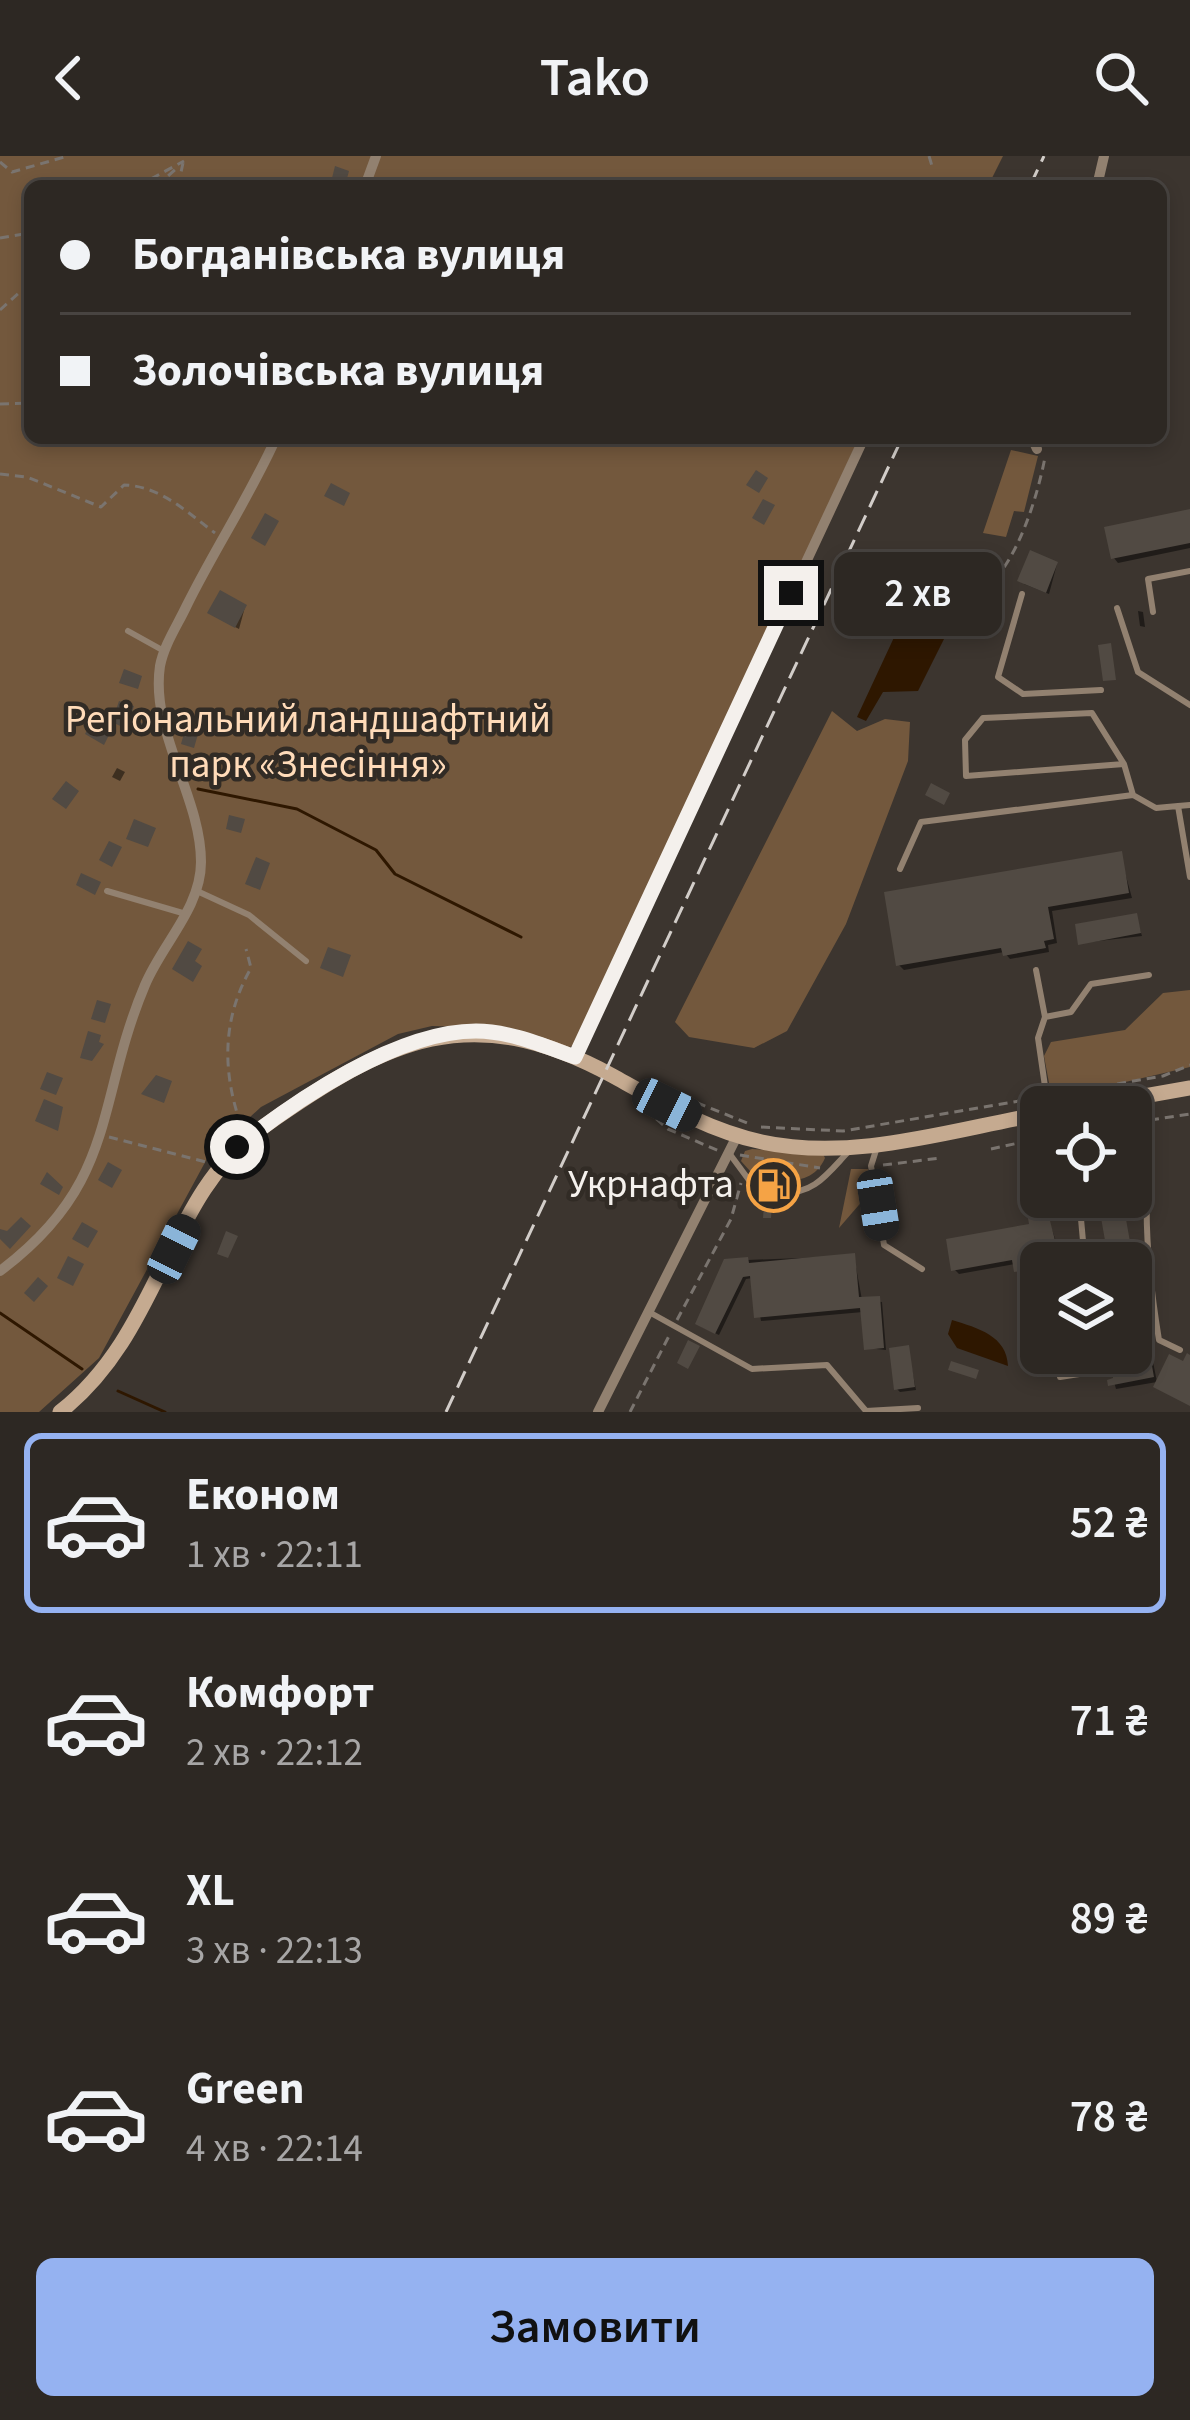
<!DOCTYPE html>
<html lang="uk">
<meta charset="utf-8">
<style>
:root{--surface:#2d2823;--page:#35302b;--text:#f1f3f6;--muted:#a7a6a6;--line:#484441;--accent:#95b2f1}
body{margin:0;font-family:"Source Sans 3",sans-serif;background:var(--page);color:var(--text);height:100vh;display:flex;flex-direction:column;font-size:45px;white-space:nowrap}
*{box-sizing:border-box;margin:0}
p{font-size:39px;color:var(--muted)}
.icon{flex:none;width:66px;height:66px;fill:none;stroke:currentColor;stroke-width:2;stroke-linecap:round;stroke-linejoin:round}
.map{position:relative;height:1256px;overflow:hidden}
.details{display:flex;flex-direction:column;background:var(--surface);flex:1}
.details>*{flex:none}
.guide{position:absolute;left:24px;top:24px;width:1143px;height:264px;border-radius:18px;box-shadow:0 6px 18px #0003,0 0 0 3px var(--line);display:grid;align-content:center;height:264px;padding:0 36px;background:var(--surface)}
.fabs{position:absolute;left:1020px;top:930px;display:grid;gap:24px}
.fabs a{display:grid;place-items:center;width:132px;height:132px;border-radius:18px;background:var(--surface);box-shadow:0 6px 18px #0003,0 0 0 3px var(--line);font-size:60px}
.end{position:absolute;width:54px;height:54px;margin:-27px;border:15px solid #f4f0ec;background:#111;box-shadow:0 0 0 6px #111}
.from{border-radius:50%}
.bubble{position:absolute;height:84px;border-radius:18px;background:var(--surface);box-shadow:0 6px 18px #0003,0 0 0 3px var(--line);font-size:39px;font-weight:600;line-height:84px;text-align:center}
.car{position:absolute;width:36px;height:72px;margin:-36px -18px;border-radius:15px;box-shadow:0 0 9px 3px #0007;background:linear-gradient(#222 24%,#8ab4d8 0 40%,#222 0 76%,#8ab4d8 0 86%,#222 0)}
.guide b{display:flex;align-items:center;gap:42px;height:114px;font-size:45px}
.guide b+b{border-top:3px solid var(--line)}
.guide i{width:30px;height:30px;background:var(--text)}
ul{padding:21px 0 0;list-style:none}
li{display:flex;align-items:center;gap:36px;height:180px;margin:0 24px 18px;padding:0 12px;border:6px solid transparent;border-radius:18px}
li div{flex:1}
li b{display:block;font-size:45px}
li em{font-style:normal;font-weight:600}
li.active{border-color:var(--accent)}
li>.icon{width:108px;height:108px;stroke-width:1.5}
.button{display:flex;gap:24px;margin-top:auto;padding:24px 36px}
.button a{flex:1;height:138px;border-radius:18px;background:var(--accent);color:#111;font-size:48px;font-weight:600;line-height:138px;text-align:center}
header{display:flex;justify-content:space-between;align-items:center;height:156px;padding:0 36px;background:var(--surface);font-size:54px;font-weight:600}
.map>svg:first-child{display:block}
.green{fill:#73583d}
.water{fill:#2e1700}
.shadow{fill:#0007}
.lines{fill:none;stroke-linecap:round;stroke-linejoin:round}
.stream{stroke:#2e1700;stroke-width:3}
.building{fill:#514a43}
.path{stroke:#7a746f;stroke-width:3;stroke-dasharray:9 6;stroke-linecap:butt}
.lane{stroke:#928170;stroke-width:6}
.street{stroke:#928170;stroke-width:10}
.secondary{stroke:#c5aa90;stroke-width:15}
.rail{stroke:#d2cdc9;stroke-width:3;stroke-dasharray:18 9;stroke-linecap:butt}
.route{stroke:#f4f0ec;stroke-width:15}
.labels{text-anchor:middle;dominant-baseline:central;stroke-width:9;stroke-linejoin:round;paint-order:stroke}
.park-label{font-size:39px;fill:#ffdbb9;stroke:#312b25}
.poi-label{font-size:39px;fill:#f4f0ec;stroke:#312b25;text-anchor:end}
</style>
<header><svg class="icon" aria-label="back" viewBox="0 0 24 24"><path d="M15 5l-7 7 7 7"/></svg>Tako<svg class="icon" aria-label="search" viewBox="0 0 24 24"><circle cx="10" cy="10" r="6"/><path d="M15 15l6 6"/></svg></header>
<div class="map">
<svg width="1190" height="1256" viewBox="0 0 1190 1256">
<rect width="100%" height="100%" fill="#3c352f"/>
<!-- green -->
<path class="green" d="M0,0H1003L988,30H30V282H859L580,885L570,891L504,872L432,870L398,878L261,951L209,999L99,1202L39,1256H0Z
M1011,294L1038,300L1024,356L1014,355L1006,381L983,377Z
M832,555L857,575L885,563L910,566L908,605L846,768L787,875L754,892L689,881L675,866Z
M1190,834V911L1052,943L1044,900L1051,886L1125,874L1163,837Z
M752,993L823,998L825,1002C813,1030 784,1025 758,1024L741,1005L745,995Z
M851,1013H868L871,1035L839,1072Z"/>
<!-- water -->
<path class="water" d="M924,417L959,425L946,479L918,535L883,536L866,565L857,561Z
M952,1164C978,1172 1007,1180 1008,1210L957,1192L948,1178Z"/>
<!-- shadow -->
<path class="shadow" d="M255,282H268L263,291Z
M1190,356V392L1118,407L1114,402Z
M1057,408L1049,438L1024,428Z
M245,451L239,473L214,460Z
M1138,455L1143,456L1145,471L1140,470Z
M117,612L125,616L120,625L112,621Z
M1120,698L1132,742L1052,755L1057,787L1048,789L1049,796L1010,803L1004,796L904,814L899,809Z
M1136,760L1142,780L1081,787Z
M1123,1055L1157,1226L1116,1233L1106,1197H1131V1107H1112Z
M1046,1056L1061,1100L1023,1107L1022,1120L1015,1108L959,1118L954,1113L1032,1070Z
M854,1100L862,1144L882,1146L886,1194L867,1192L863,1156L761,1165L753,1122L746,1123L719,1179L702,1171L747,1104Z
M908,1193L916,1234L900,1236L897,1233Z
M1058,1197H1084L1085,1207L1064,1210Z"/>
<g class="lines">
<!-- stream -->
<path class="stream" d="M198,633L297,653L376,694L395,718L521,781
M0,1157L82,1213
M118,1235L165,1256"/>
</g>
<!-- building -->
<path class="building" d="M335,10L349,15L345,30L331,26Z
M756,314L768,322L759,337L746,329Z
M331,327L350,337L344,350L324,340Z
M763,343L775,349L764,369L752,362Z
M1190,353V387L1111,403L1104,371Z
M265,357L279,365L265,390L251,382Z
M1030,394L1058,406L1046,437L1017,425Z
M220,434L247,449L235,472L207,457Z
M1111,487L1116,524L1103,525L1098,489Z
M124,513L142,520L138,533L119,527Z
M119,545L134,550L130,563L145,568L141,580L112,566Z
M95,559L114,569L104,589L85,578Z
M187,567L200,571L194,592L181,588Z
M66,625L79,635L66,653L52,643Z
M931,627L950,637L944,649L925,639Z
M229,659L245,663L241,677L226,673Z
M134,663L156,672L148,691L126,683Z
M109,685L122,691L112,711L99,704Z
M1122,695L1129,737L1048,751L1054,783L1044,785L1046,792L1003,800L1001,792L896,810L884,736Z
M256,701L270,707L260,734L245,728Z
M81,717L101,726L95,739L76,729Z
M1137,757L1141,777L1078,789L1075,768Z
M188,785L202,793L195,805L202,810L193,826L172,813Z
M328,791L351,799L343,821L320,812Z
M97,844L111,848L105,867L91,863Z
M88,875L101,879L99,886L104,888L92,905L80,902Z
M47,916L63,922L56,939L40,933Z
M156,919L172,925L164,947L141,938Z
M44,943L63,951L58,975L35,965Z
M108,1006L122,1014L112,1032L98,1024Z
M47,1016L63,1031L59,1039L40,1028Z
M758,1024L782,1025L781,1049L772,1048L771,1062H763L764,1048L756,1047Z
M1124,1052L1154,1221L1108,1230L1107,1224L1113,1222L1103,1197H1131V1107H1109L1100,1056Z
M1047,1053L1058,1096L1020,1102L1022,1115L1014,1116L1012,1104L951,1115L946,1083L1029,1068L1027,1056Z
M21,1061L31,1070L10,1093L0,1083V1073L7,1075Z
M82,1066L98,1075L88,1092L72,1083Z
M226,1075L238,1080L228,1102L217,1098Z
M855,1097L859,1141L880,1140L884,1192L864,1194L860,1152L754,1162L750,1120L743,1121L715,1178L695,1168L724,1103L748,1101L749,1107Z
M68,1100L84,1108L73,1130L57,1122Z
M38,1121L48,1130L34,1146L24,1137Z
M688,1184L700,1190L688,1213L677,1207Z
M909,1189L915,1231L894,1234L889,1192Z
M1187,1197L1190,1199V1250L1153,1231L1169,1198L1183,1205Z
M951,1205L979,1214L976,1223L948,1214Z"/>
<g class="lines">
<!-- path -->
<path class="path" d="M929,0L932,10
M0,6L12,16L68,0
M138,30L184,5
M157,30L177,12
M178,30L183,7
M0,82L30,77
M0,154L30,127
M0,248L30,247
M0,318L27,321L101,351L124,329C160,330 187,356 215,377
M984,433C1017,409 1038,339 1045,301
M1058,938L1163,920L1190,909
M683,941L752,969
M645,953L668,973L719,995
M1150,964L1190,958
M241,969C222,915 222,863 251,812L246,793
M761,971L843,975L1037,942
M109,981L210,1007
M991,993L1041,982
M740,999L820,1012
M883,1009L941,1002
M677,1164L731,1063L741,1027
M630,1256L670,1178"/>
<!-- lane -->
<path class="lane" d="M1022,438L998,521L1023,538L1101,534
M1117,452L1138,516L1190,549
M1153,456L1148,423L1190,415
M128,475L164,495
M1124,608L1092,557L983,562L965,584L966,620L1124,608L1133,639L1156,652L1178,650L1190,721
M1178,650L1190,649
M900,713L921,666L1133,639
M107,735L186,758
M197,735L249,759L306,805
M1036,814L1045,861
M1140,944C1137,975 1149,1005 1147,1036C1145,1085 1151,1135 1159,1184L1180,1194
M1048,951L1038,882L1045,861L1071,856L1091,828L1149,819
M877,991L871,1010L884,1089L922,1113
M729,997L757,1035
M781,1037C815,1038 827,1018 849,995
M1079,1041L1085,1107
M649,1156L752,1213L827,1209L866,1255L918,1252
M1060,1221L1092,1216L1095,1197"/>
<!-- street -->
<path class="street" d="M365,30L376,0
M1097,30L1104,0
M1032,282L1037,293
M575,901L864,282
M0,1115C119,1026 95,947 145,829C162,788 201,752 201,706C201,641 150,576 160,510C164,489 177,470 186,451C214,394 250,340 276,282
M598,1256L737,980"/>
<!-- secondary -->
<path class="secondary" d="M1082,951L1190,932
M60,1256C163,1175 165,1040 263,971C388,883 470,842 613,920C660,946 709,975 762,986C853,1006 951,974 1041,958"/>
<!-- rail -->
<path class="rail" d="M1030,30L1044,0
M446,1256L902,282"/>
</g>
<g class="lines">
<!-- route -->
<path class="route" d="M237,991C297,943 398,875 476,875C510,875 544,890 575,901L791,437"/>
</g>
<!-- icons -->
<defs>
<symbol id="fuel-ring" viewBox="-11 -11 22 22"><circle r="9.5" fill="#312b25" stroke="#f5a345" stroke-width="1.5"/><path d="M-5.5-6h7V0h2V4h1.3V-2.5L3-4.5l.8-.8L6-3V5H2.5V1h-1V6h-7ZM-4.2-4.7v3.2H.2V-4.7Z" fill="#f5a345"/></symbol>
</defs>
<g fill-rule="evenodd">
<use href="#fuel-ring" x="744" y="1000" width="59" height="59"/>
</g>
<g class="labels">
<!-- park labels -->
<g class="park-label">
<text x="308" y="564">Регіональний ландшафтний<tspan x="308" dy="45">парк «Знесіння»</tspan></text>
</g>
<!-- poi labels -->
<g class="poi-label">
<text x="734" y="1029">Укрнафта</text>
</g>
</g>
</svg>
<div class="fabs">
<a><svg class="icon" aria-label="locate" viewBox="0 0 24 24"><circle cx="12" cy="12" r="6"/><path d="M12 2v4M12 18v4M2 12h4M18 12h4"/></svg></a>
<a><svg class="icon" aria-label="layers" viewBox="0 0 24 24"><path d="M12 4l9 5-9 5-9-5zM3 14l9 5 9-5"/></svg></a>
</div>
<i class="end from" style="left:237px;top:991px"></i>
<i class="end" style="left:791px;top:437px"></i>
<div class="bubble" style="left:834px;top:396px;width:168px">2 хв</div>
<i class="car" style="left:667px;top:949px;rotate:116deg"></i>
<i class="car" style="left:878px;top:1049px;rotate:171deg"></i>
<i class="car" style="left:174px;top:1093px;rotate:26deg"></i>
<div class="guide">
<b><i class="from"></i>Богданівська вулиця</b>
<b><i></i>Золочівська вулиця</b>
</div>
</div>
<section class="details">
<ul>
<li class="active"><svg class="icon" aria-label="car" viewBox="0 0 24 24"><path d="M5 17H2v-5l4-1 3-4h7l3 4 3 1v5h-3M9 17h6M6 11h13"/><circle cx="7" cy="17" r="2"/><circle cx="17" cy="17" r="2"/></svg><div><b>Економ</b><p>1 хв · 22:11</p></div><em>52 ₴</em></li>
<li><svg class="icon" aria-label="car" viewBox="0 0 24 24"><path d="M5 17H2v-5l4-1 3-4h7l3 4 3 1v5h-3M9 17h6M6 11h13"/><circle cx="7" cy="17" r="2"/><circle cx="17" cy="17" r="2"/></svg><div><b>Комфорт</b><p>2 хв · 22:12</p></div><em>71 ₴</em></li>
<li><svg class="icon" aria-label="car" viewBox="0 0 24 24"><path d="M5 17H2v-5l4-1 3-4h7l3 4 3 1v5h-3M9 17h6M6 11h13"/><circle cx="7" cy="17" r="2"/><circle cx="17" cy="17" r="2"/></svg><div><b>XL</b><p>3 хв · 22:13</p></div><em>89 ₴</em></li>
<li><svg class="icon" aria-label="car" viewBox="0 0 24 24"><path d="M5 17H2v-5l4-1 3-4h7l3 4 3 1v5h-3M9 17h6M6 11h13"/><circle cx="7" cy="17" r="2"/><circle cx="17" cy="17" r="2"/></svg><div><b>Green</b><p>4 хв · 22:14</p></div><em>78 ₴</em></li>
</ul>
<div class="button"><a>Замовити</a></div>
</section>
